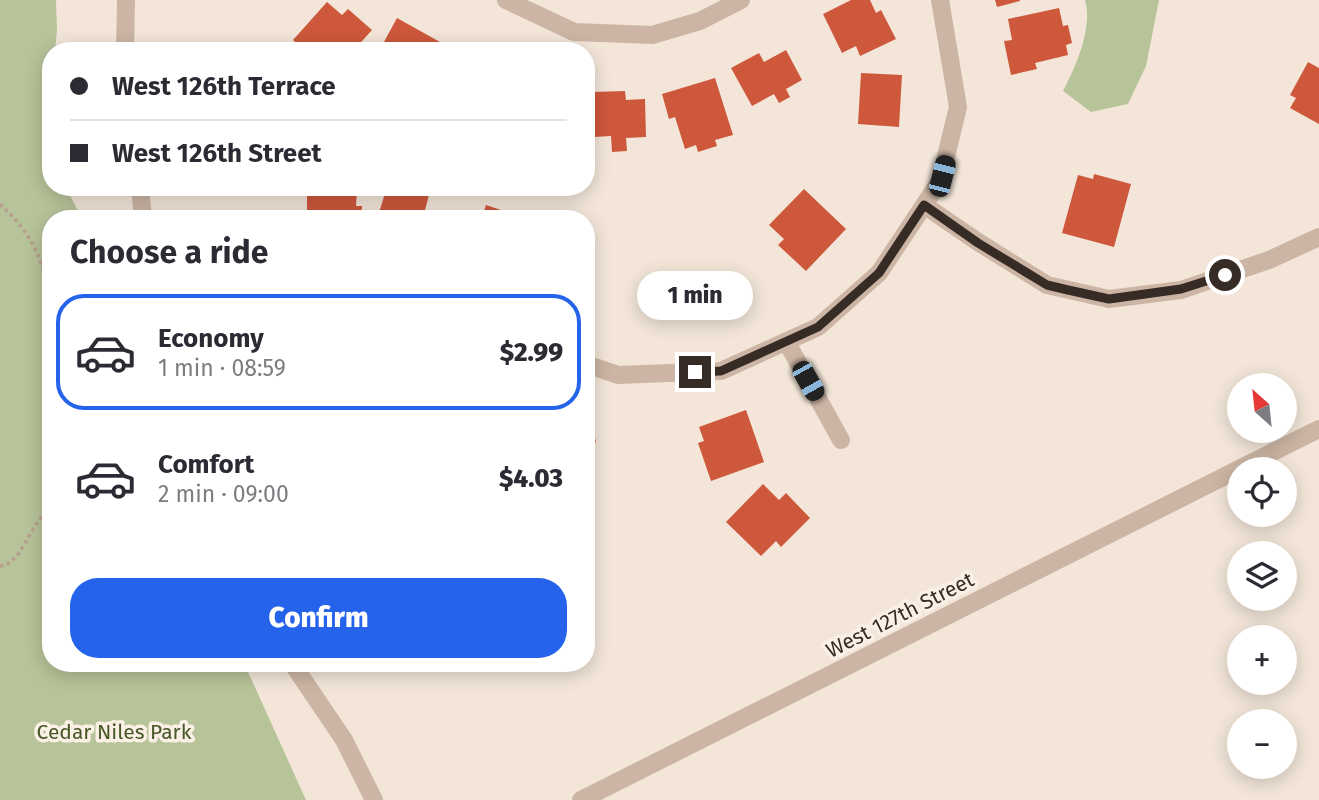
<!DOCTYPE html>
<meta charset="utf-8">
<style>
:root{--surface:#fff;--page:#f7f7f7;--text:#2b2b33;--muted:#7c7c81;--line:#e1e1e2;--accent:#2563eb}
body{margin:0;font-family:"Fira Sans",sans-serif;background:var(--page);color:var(--text);height:100vh;display:flex;flex-direction:column;font-size:26px;white-space:nowrap}
*{box-sizing:border-box;margin:0}
p{font-size:23px;color:var(--muted)}
.icon{flex:none;width:38px;height:38px;fill:none;stroke:currentColor;stroke-width:2;stroke-linecap:round;stroke-linejoin:round}
.map{position:relative;flex:1;overflow:hidden}
.drawer{position:absolute;left:42px;top:210px;width:553px;height:462px;display:flex;flex-direction:column;background:var(--surface);border-radius:28px;box-shadow:0 4px 18px #0003}
.drawer>*{flex:none}
.hud{position:absolute;left:42px;top:42px;width:553px;height:154px;border-radius:28px;box-shadow:0 4px 18px #0003;display:grid;align-content:center;height:154px;padding:0 28px;background:var(--surface)}
.needle{width:46px;rotate:333deg}
.tools{position:absolute;left:1227px;top:373px;display:grid;gap:14px}
.tools a{display:grid;place-items:center;width:70px;height:70px;border-radius:50%;background:var(--surface);box-shadow:0 4px 18px #0003;font-size:35px}
.end{position:absolute;width:32px;height:32px;margin:-16px;border:9px solid #372b26;background:#fff;box-shadow:0 0 0 4px #fff}
.from{border-radius:50%}
.bubble{position:absolute;height:49px;border-radius:24px;background:var(--surface);box-shadow:0 4px 18px #0003;font-size:23px;font-weight:800;line-height:49px;text-align:center}
.car{position:absolute;width:21px;height:42px;margin:-21px -10px;border-radius:9px;box-shadow:0 0 5px 2px #0007;background:linear-gradient(#222 24%,#8ab4d8 0 40%,#222 0 76%,#8ab4d8 0 86%,#222 0)}
.hud b{display:flex;align-items:center;gap:24px;height:66px;font-size:26px}
.hud b+b{border-top:2px solid var(--line)}
.hud i{width:18px;height:18px;background:var(--text)}
ul{padding:0;list-style:none}
li{display:flex;align-items:center;gap:21px;height:116px;margin:0 14px 10px;padding:0 14px;border:4px solid transparent;border-radius:28px}
li div{flex:1}
li b{display:block;font-size:26px}
li em{font-style:normal;font-weight:800}
li.on{border-color:var(--accent)}
li>.icon{width:63px;height:63px;stroke-width:1.5}
h2{padding:0 28px;font-size:32px;line-height:84px}
.primary-button{display:flex;gap:14px;margin-top:auto;padding:14px 28px}
.primary-button a{flex:1;height:80px;border-radius:28px;background:var(--accent);color:#fff;font-size:28px;font-weight:800;line-height:80px;text-align:center}
.map>svg:first-child{display:block}
.green{fill:#b7c398}
.building{fill:#ce583c}
.lines{fill:none;stroke-linecap:round;stroke-linejoin:round}
.path{stroke:#b89e8e;stroke-width:3.5;stroke-dasharray:3.5 3.5;stroke-linecap:butt}
.minor{stroke:#ccb5a4;stroke-width:18}
.tertiary{stroke:#ccb5a4;stroke-width:18}
.route{stroke:#372b26;stroke-width:9}
.labels{text-anchor:middle;dominant-baseline:central;stroke-width:7;stroke-linejoin:round;paint-order:stroke}
.street-label{font-size:21px;fill:#372b26;stroke:#fbf0e6}
.park-label{font-size:21px;fill:#485728;stroke:#fbf0e6}
</style>
<div class="map">
<svg width="1319" height="800" viewBox="0 0 1319 800">
<rect width="100%" height="100%" fill="#f3e6d9"/>
<!-- green -->
<path class="green" d="M0,0H56L57,30L55,51H51L48,152L51,157V187H66L82,219H51V663H244L306,800H0Z
M1085,0H1159L1146,66L1128,104L1091,112L1063,91C1076,67 1093,27 1085,0Z"/>
<!-- building -->
<path class="building" d="M851,0H870L876,13L881,10L896,39L860,56L856,46L842,53L823,14Z
M995,0H1020V1L997,7Z
M327,2L342,15L348,9L372,30L353,51H305L293,40Z
M1059,8L1063,26L1068,25L1072,43L1066,45L1068,55L1035,63L1037,69L1011,75L1004,41L1012,40L1008,19Z
M397,18L449,47L446,51H379Z
M786,50L802,80L786,89L790,97L779,103L774,94L752,106L731,68L759,53L764,62Z
M1308,62L1319,68V124L1290,108L1296,98L1290,95Z
M861,73L902,75L899,127L858,124Z
M715,78L733,135L715,140L717,146L698,152L696,145L685,149L675,117L669,119L662,94Z
M625,91L626,100L645,99L646,137L626,138L627,151L612,152L611,136L594,137L592,92Z
M1094,174L1131,184L1114,247L1062,233L1078,175L1093,179Z
M307,187H357L356,206H362L361,219H307Z
M387,187H403L429,195L425,210L435,212L433,219H377Z
M804,189L846,229L806,271L778,245L784,239L769,225Z
M486,205L504,211L502,219H466L468,212L482,217Z
M746,410L764,462L711,481L698,443L704,441L699,427Z
M593,430L596,442L586,445V431Z
M763,484L779,500L786,493L810,518L781,547L776,541L761,556L726,522Z"/>
<g class="lines">
<!-- path -->
<path class="path" d="M0,204C32,234 43,259 51,301
M0,566C23,564 30,521 51,508"/>
<!-- minor -->
<path class="minor" d="M506,0L574,32L652,35L700,21L741,0
M924,205L978,242L1047,285L1109,299L1181,290L1269,260L1319,237
M786,341L841,440
M586,364L618,375L721,371L818,327L879,273L940,181L958,107L940,0"/>
<!-- tertiary -->
<path class="tertiary" d="M125,51L126,0
M140,187L143,219
M1239,469L1319,429
M292,663L344,740L374,800
M581,800L1239,469"/>
</g>
<g class="lines">
<!-- route -->
<path class="route" d="M695,372L721,371L818,327L879,273L924,205L978,243L1047,285L1068,290L1109,299L1181,289L1225,275"/>
</g>
<g class="labels">
<!-- street labels -->
<g class="street-label">
<text transform="translate(900 615) rotate(-27)">West 127th Street</text>
</g>
<!-- park labels -->
<g class="park-label">
<text x="114" y="732">Cedar Niles Park</text>
</g>
</g>
</svg>
<div class="tools">
<a><svg class="needle" viewBox="-14 -14 28 28"><path d="M0-13l5 13h-10z" fill="#e53935"/><path d="M0 13l5-13h-10z" fill="#7c7c81"/></svg></a>
<a><svg class="icon" aria-label="locate" viewBox="0 0 24 24"><circle cx="12" cy="12" r="6"/><path d="M12 2v4M12 18v4M2 12h4M18 12h4"/></svg></a>
<a><svg class="icon" aria-label="layers" viewBox="0 0 24 24"><path d="M12 4l9 5-9 5-9-5zM3 14l9 5 9-5"/></svg></a>
<a>+</a>
<a>−</a>
</div>
<i class="end from" style="left:1225px;top:275px"></i>
<i class="end" style="left:695px;top:372px"></i>
<div class="bubble" style="left:637px;top:271px;width:116px">1 min</div>
<i class="car" style="left:942px;top:176px;rotate:14deg"></i>
<i class="car" style="left:808px;top:381px;rotate:151deg"></i>
<div class="hud">
<b><i class="from"></i>West 126th Terrace</b>
<b><i></i>West 126th Street</b>
</div>
<section class="drawer">
<h2>Choose a ride</h2>
<ul>
<li class="on"><svg class="icon" aria-label="car" viewBox="0 0 24 24"><path d="M5 17H2v-5l4-1 3-4h7l3 4 3 1v5h-3M9 17h6M6 11h13"/><circle cx="7" cy="17" r="2"/><circle cx="17" cy="17" r="2"/></svg><div><b>Economy</b><p>1 min · 08:59</p></div><em>$2.99</em></li>
<li><svg class="icon" aria-label="car" viewBox="0 0 24 24"><path d="M5 17H2v-5l4-1 3-4h7l3 4 3 1v5h-3M9 17h6M6 11h13"/><circle cx="7" cy="17" r="2"/><circle cx="17" cy="17" r="2"/></svg><div><b>Comfort</b><p>2 min · 09:00</p></div><em>$4.03</em></li>
</ul>
<div class="primary-button"><a>Confirm</a></div>
</section>
</div>
